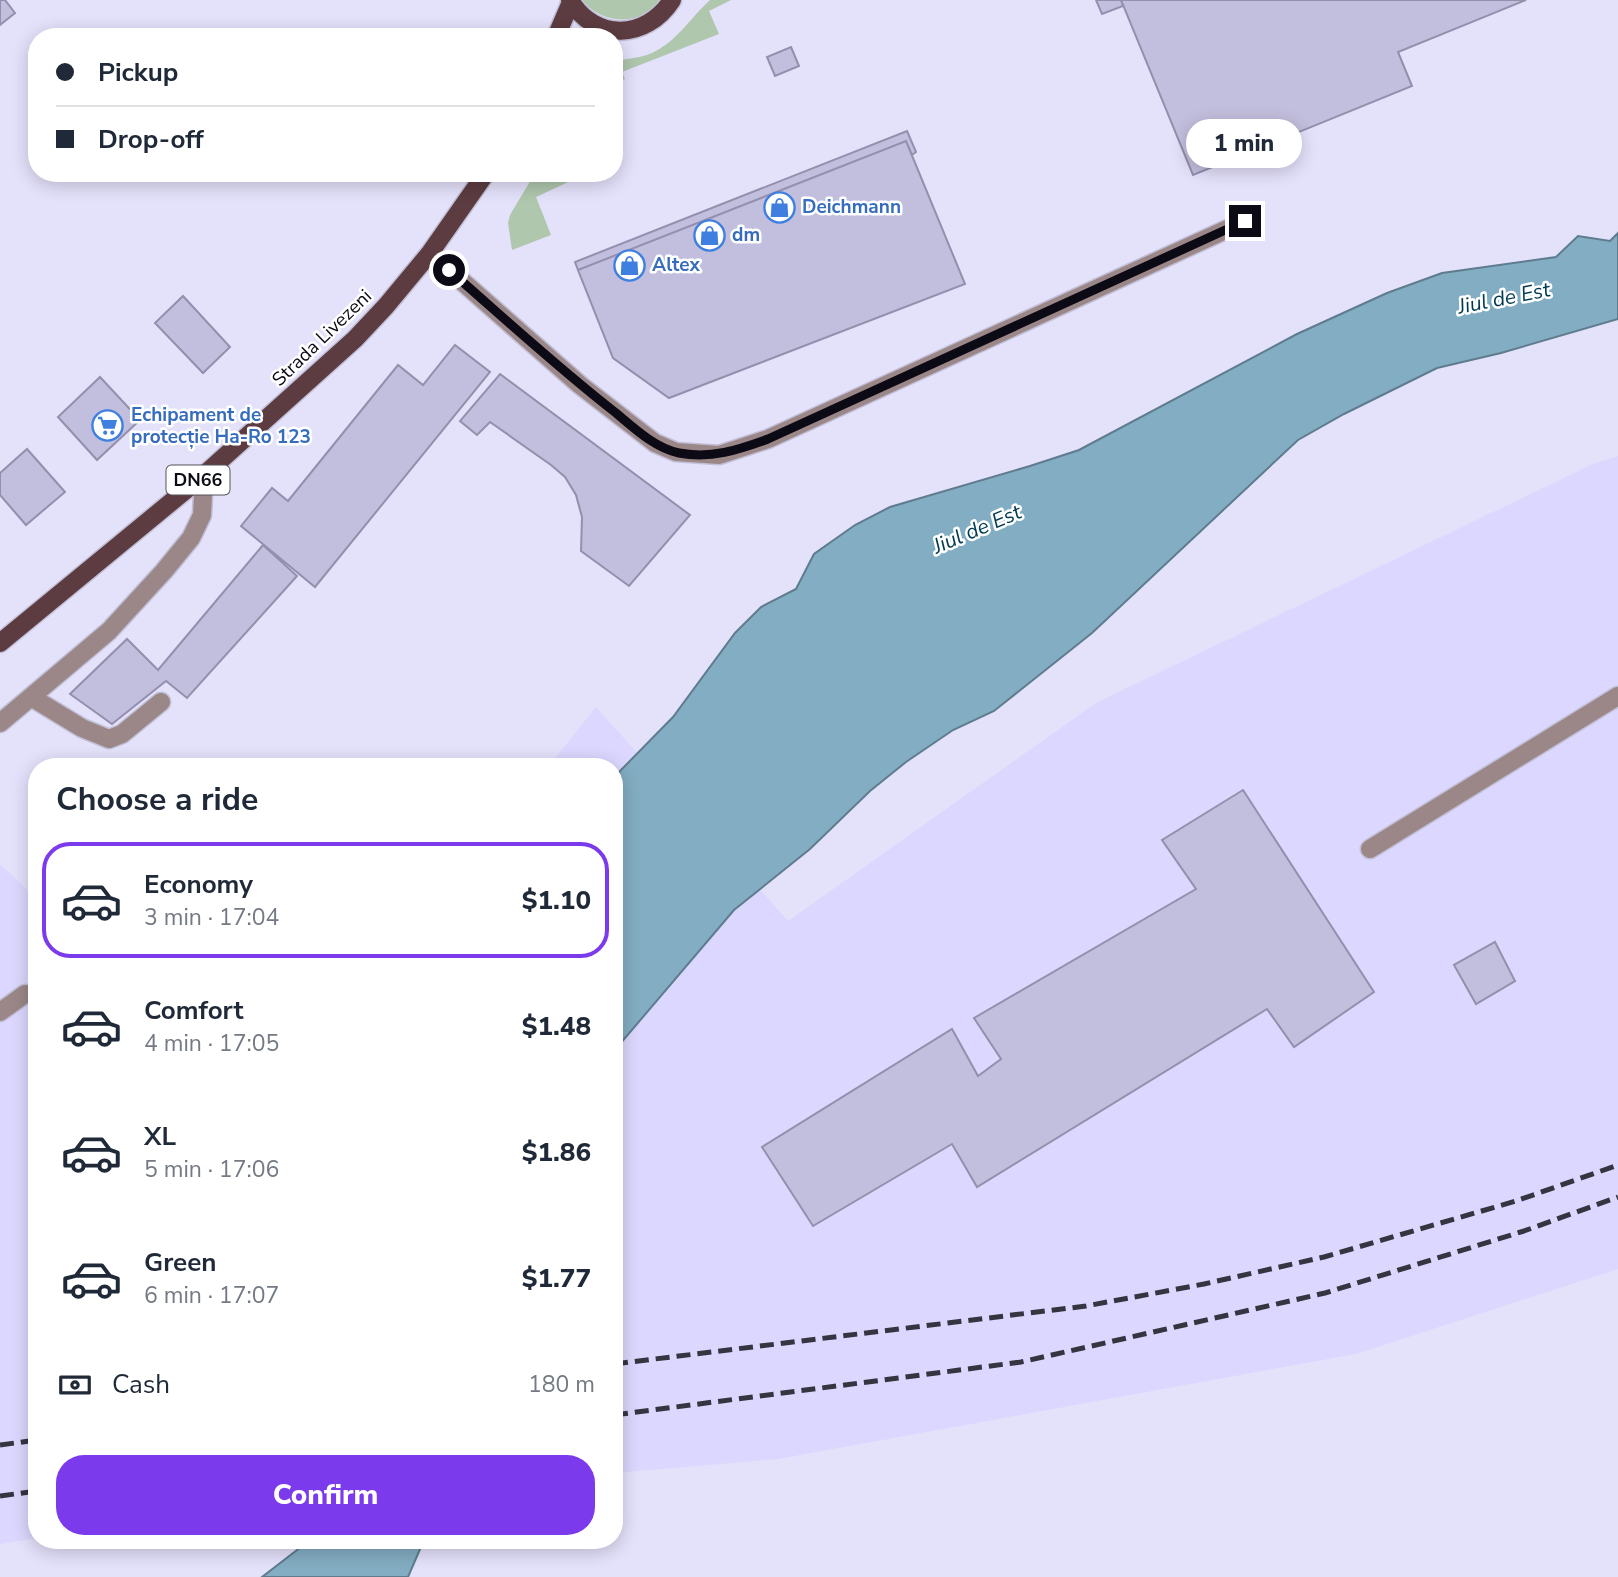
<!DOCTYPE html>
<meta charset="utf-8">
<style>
:root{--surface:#fff;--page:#f2f2f3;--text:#1f2937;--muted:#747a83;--line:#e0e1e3;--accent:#7c3aed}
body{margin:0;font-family:"Nunito Sans",sans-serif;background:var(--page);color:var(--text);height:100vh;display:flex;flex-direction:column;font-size:26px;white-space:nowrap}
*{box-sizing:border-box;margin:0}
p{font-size:23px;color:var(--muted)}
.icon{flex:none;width:38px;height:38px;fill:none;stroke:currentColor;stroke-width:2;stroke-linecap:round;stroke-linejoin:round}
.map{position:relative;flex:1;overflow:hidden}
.side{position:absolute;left:28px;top:758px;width:595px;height:791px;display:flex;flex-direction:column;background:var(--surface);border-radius:28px;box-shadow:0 4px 18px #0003}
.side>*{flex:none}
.hud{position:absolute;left:28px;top:28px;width:595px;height:154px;border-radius:28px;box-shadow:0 4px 18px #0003;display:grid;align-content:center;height:154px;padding:0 28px;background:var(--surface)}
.end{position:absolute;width:32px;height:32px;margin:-16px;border:9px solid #0c0a14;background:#fff;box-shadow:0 0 0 4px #fff}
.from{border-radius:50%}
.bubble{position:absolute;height:49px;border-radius:24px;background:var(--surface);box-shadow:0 4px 18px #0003;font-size:23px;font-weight:800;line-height:49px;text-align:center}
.hud b{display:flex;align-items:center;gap:24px;height:66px;font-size:26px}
.hud b+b{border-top:2px solid var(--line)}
.hud i{width:18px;height:18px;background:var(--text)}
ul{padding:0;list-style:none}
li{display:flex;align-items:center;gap:21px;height:116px;margin:0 14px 10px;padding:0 14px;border:4px solid transparent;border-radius:28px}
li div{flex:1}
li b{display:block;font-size:26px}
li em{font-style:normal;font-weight:800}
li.on{border-color:var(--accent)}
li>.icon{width:63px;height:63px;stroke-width:1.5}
h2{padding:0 28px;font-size:32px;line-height:84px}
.pay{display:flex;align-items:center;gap:18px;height:77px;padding:0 28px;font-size:26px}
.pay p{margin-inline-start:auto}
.action{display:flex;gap:14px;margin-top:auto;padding:14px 28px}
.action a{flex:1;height:80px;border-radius:28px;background:var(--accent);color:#fff;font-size:28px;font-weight:800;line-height:80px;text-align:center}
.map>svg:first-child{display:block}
.built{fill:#dbd7fe}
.green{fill:#afc7ad}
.water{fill:#83adc2;stroke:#5f7c8e;stroke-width:2}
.building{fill:#c2bedd;stroke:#938fad;stroke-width:2}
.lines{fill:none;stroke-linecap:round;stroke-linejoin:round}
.minor-casing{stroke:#c1bfd6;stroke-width:21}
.major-casing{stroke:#c1bfd6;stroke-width:21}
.minor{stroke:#9b8788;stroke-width:18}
.major{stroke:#5c3c40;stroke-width:18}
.rail{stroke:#363441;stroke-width:5;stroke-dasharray:14 7;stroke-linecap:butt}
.route{stroke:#0c0a14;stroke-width:9}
.labels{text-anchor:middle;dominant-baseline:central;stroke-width:5;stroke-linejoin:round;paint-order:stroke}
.shield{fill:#fff;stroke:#55545a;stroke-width:2}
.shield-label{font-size:18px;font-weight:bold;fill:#0c0a14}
.shop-label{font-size:19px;font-weight:bold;fill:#366cbe;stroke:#fff;text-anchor:start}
.street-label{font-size:19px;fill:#0c0a14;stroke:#fff}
.water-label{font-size:21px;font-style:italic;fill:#003a50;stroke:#fff}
</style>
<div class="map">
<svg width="1618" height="1577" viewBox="0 0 1618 1577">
<rect width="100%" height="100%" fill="#e4e1fb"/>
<!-- built -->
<path class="built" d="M1618,456V1269L1356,1354L778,1459L614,1473V766H549L596,707L788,921L1096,703L1593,464Z
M0,864L37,899V1538L0,1544Z"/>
<!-- green -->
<path class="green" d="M582,0H659C641,28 601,24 582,0Z
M710,0H731L709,11L719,34L622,72L625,79L614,84V61C625,59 637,58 647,55C675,45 689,19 710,0Z
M535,173H577L579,177L536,197L551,235L512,250L508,223L510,215Z"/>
<!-- water -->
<path class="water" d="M1618,233V319L1501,353L1437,368L1344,414L1298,440L1092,633L994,711L953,730L906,762L870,791L810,849L734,910L614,1051V788L620,771L673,717L735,633L761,607L796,589L814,554L855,525L890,507L1030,466L1079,450L1297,334L1387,293L1442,273L1556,257L1578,236L1610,241Z
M310,1540H424L408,1577H262Z"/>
<!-- building -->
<path class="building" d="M0,0H5L15,13L0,25Z
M1096,0H1121L1123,6L1102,14Z
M1121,0H1526L1398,52L1412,86L1193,175Z
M791,47L799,66L775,76L767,57Z
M907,131L916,152L912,155L906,141L578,270L575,262Z
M906,141L965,284L669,398L613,358L578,270Z
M183,296L230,347L203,373L155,323Z
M455,345L490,372L315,587L241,526L272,488L288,501L398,365L423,385Z
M500,374L690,515L629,586L581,551L582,517L576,495L565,477L551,465L490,422L477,435L460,421Z
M100,377L140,420L97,460L58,417Z
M27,449L65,492L26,525L0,495V473Z
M263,545L297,576L187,698L166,681L112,724L70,694L127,639L158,670Z
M1243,790L1374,992L1294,1047L1267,1009L977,1187L952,1144L813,1226L762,1147L952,1029L978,1076L1001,1059L974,1018L1196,889L1162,840Z
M1495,942L1515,981L1476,1004L1454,965Z"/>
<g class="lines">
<defs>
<path id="minor" d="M430,253L580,385L655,443L676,452L719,455L768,439L1245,221
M31,697L82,728L109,739L122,734L161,702
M0,723L109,631L164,571L191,538L202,515L204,475
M1370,849L1618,696
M0,1012L25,994"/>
<path id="major" d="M570,0C595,42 646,40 672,0
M556,37L571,2
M0,643L204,475L355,339L386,306L430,253L486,173"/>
</defs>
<!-- minor casing -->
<use href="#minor" class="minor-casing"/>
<!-- major casing -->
<use href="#major" class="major-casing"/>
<!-- minor -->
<use href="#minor" class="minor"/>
<!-- major -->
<use href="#major" class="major"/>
<!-- rail -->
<path class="rail" d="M614,1364L1086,1306L1204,1284L1324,1257L1516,1201L1618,1165
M614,1415L1021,1362L1325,1293L1524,1231L1618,1197
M0,1445L37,1440
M0,1496L37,1491"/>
</g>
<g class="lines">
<!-- route -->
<path class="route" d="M449,270C504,318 558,368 616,413C634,428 655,448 679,453C711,459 738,450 768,439L1245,221"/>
</g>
<!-- icons -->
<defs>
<symbol id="shop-ring" viewBox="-11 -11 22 22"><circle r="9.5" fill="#fff" stroke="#3f7fe0" stroke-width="1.5"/><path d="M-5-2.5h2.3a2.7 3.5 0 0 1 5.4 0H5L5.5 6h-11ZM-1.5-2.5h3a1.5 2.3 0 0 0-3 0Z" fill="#3f7fe0"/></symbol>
<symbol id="supermarket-ring" viewBox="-11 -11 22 22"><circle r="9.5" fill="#fff" stroke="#3f7fe0" stroke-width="1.5"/><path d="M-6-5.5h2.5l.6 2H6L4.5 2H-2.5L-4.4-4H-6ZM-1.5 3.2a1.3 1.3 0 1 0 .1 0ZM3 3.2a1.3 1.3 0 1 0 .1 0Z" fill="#3f7fe0"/></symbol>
</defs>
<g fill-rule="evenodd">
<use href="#shop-ring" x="762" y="190" width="35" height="35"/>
<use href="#shop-ring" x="692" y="218" width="35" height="35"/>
<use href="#shop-ring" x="612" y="248" width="35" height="35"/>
<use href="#supermarket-ring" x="90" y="408" width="35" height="35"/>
</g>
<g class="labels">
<!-- shield labels -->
<rect class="shield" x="166.5" y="465.5" width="63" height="29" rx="5"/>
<g class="shield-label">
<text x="198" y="480">DN66</text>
</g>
<!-- shop labels -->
<g class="shop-label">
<text x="802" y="207">Deichmann</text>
<text x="732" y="235">dm</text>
<text x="652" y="265">Altex</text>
<text x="131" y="415">Echipament de<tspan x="131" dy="22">protecție Ha-Ro 123</tspan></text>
</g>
<!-- street labels -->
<g class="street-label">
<text transform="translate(322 338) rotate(-44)">Strada Livezeni</text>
</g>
<!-- water labels -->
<g class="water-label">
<text transform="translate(1504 298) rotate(-11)">Jiul de Est</text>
<text transform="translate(977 529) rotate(-23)">Jiul de Est</text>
</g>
</g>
</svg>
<i class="end from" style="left:449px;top:270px"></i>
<i class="end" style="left:1245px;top:221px"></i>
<div class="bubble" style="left:1186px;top:119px;width:116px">1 min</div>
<div class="hud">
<b><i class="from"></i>Pickup</b>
<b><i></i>Drop-off</b>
</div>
<section class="side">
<h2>Choose a ride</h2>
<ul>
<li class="on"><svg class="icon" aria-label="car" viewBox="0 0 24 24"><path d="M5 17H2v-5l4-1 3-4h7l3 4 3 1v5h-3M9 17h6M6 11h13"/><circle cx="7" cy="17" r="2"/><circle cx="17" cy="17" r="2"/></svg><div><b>Economy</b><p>3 min · 17:04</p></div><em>$1.10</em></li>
<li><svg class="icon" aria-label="car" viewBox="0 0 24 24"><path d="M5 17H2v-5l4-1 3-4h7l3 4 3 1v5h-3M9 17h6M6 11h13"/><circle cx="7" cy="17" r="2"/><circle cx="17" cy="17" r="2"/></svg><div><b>Comfort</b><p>4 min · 17:05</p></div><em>$1.48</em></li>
<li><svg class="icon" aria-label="car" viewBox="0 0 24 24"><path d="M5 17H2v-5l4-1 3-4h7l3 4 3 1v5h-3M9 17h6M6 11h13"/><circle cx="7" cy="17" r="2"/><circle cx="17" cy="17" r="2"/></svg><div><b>XL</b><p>5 min · 17:06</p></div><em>$1.86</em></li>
<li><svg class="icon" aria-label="car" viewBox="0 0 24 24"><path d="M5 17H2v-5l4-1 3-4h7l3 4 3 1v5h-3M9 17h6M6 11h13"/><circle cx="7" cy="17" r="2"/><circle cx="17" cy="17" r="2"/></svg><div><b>Green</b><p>6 min · 17:07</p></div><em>$1.77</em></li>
</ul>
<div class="pay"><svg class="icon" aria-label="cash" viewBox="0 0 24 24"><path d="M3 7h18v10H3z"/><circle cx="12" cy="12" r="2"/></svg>Cash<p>180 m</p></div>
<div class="action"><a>Confirm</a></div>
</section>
</div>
